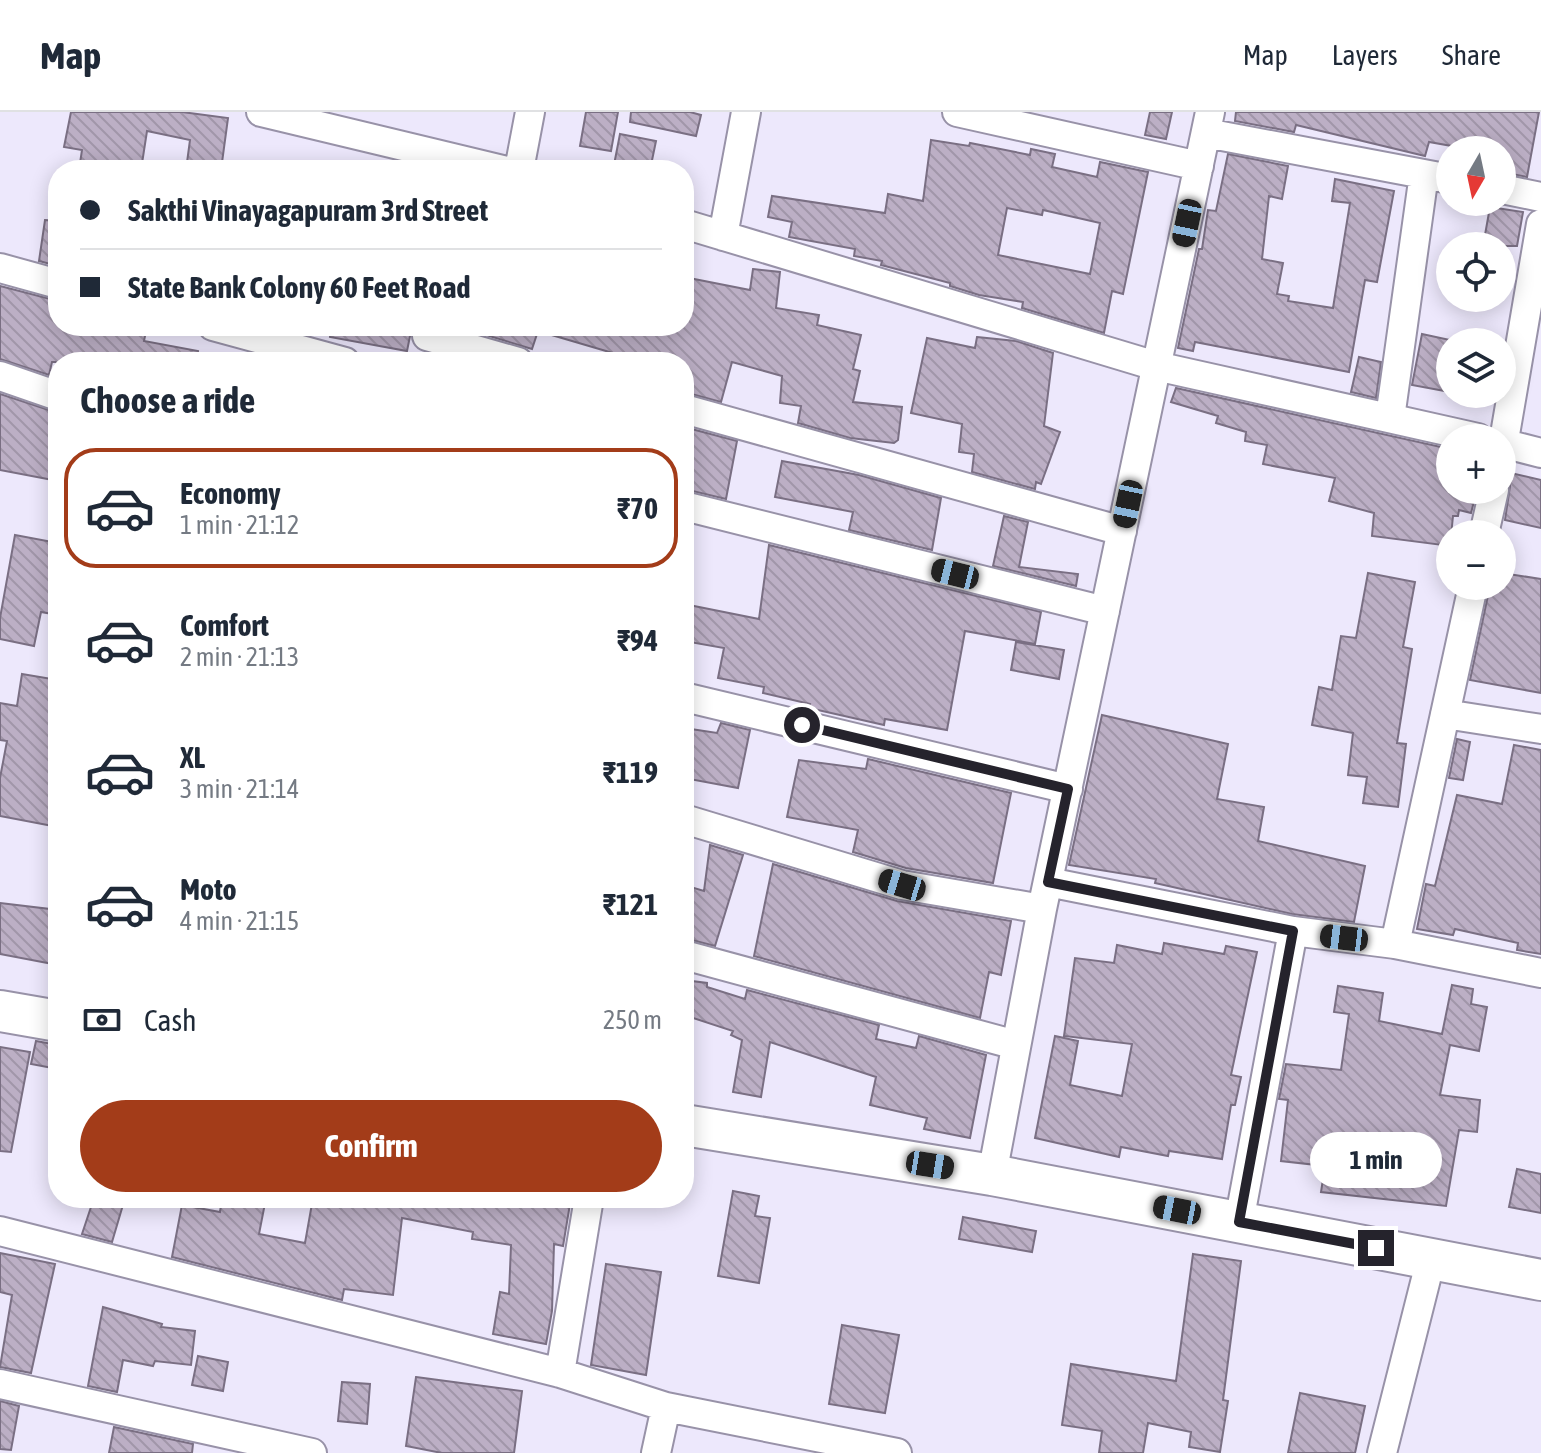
<!DOCTYPE html>
<meta charset="utf-8">
<style>
:root{--surface:#fff;--page:#f6f6f7;--text:#1f2937;--muted:#747a83;--line:#e0e1e3;--accent:#a33c19}
body{margin:0;font-family:"Asap Condensed",sans-serif;background:var(--page);color:var(--text);height:100vh;display:flex;flex-direction:column;font-size:30px;white-space:nowrap}
*{box-sizing:border-box;margin:0}
p{font-size:26px;color:var(--muted)}
.icon{flex:none;width:44px;height:44px;fill:none;stroke:currentColor;stroke-width:2;stroke-linecap:round;stroke-linejoin:round}
.map{position:relative;flex:1;overflow:hidden}
.drawer{position:absolute;left:48px;top:240px;width:646px;height:856px;display:flex;flex-direction:column;background:var(--surface);border-radius:32px;box-shadow:0 4px 20px #0003}
.drawer>*{flex:none}
.banner{position:absolute;left:48px;top:48px;width:646px;height:176px;border-radius:32px;box-shadow:0 4px 20px #0003;display:grid;align-content:center;height:176px;padding:0 32px;background:var(--surface)}
.needle{width:52px;rotate:189deg}
.buttons{position:absolute;left:1436px;top:24px;display:grid;gap:16px}
.buttons a{display:grid;place-items:center;width:80px;height:80px;border-radius:50%;background:var(--surface);box-shadow:0 4px 20px #0003;font-size:40px}
.end{position:absolute;width:36px;height:36px;margin:-18px;border:10px solid #25232c;background:#fff;box-shadow:0 0 0 4px #fff}
.from{border-radius:50%}
.bubble{position:absolute;height:56px;border-radius:28px;background:var(--surface);box-shadow:0 4px 20px #0003;font-size:26px;font-weight:700;line-height:56px;text-align:center}
.car{position:absolute;width:24px;height:48px;margin:-24px -12px;border-radius:10px;box-shadow:0 0 6px 2px #0007;background:linear-gradient(#222 24%,#8ab4d8 0 40%,#222 0 76%,#8ab4d8 0 86%,#222 0)}
.banner b{display:flex;align-items:center;gap:28px;height:76px;font-size:30px}
.banner b+b{border-top:2px solid var(--line)}
.banner i{width:20px;height:20px;background:var(--text)}
ul{padding:0;list-style:none}
li{display:flex;align-items:center;gap:24px;height:120px;margin:0 16px 12px;padding:0 16px;border:4px solid transparent;border-radius:32px}
li div{flex:1}
li b{display:block;font-size:30px}
li em{font-style:normal;font-weight:700}
li.on{border-color:var(--accent)}
li>.icon{width:72px;height:72px;stroke-width:1.5}
h2{padding:0 32px;font-size:36px;line-height:96px}
.pay{display:flex;align-items:center;gap:20px;height:88px;padding:0 32px;font-size:30px}
.pay p{margin-inline-start:auto}
.button{display:flex;gap:16px;margin-top:auto;padding:16px 32px}
.button a{flex:1;height:92px;border-radius:48px;background:var(--accent);color:#fff;font-size:32px;font-weight:700;line-height:92px;text-align:center}
header{display:flex;align-items:center;gap:48px;box-sizing:border-box;height:112px;padding:0 40px;background:var(--surface);border-bottom:2px solid var(--line)}
header strong{font-size:38px}
nav{display:flex;gap:44px;margin-inline-start:auto;font-size:28px}
.map>svg:first-child{display:block}
.building{fill:url(#building-back-hatch);stroke:#7a6f83;stroke-width:2;fill-rule:evenodd}
.lines{fill:none;stroke-linecap:round;stroke-linejoin:round}
.street-casing{stroke:#9892a8;stroke-width:32}
.secondary-casing{stroke:#9892a8;stroke-width:44}
.street{stroke:#fff;stroke-width:28}
.secondary{stroke:#fff;stroke-width:40}
.route{stroke:#25232c;stroke-width:10}
</style>
<header>
<strong>Map</strong>
<nav><a>Map</a><a>Layers</a><a>Share</a></nav>
</header>
<div class="map">
<svg width="1541" height="1341" viewBox="0 0 1541 1341">
<defs>
<pattern id="building-back-hatch" width="6" height="6" patternUnits="userSpaceOnUse" patternTransform="scale(2)"><rect width="6" height="6" fill="#bcafc5"/><path d="M-1 5l2 2M0 0l6 6M5-1l2 2" fill="none" stroke="#a196a9"/></pattern>
</defs>
<rect width="100%" height="100%" fill="#ede8fc"/>
<!-- building -->
<path class="building" d="M71,0H182L228,6L221,58H186L190,28L147,19L141,58H79L82,38L64,35Z
M586,0H618L611,39L580,34Z
M631,0H690L701,3L696,24L630,10Z
M1150,0H1172L1166,27L1145,23Z
M1236,0H1539L1527,65L1502,60V38H1474L1429,30L1425,44L1296,13L1294,20L1235,9Z
M620,22L656,29L650,58H613Z
M931,28L969,34L970,31L1030,43L1031,37L1055,42L1052,55L1097,65L1100,50L1148,60L1123,182L1112,179L1104,221L1022,196L1023,190L979,183L950,174V171L881,153L882,149L854,144L855,137L789,125L792,110L768,105L772,84L885,101L888,82L923,89ZM1007,96L1042,103L1043,98L1100,111L1090,162L998,143Z
M1228,42L1288,54L1282,87L1269,84L1262,147L1283,151L1277,182L1289,184L1288,189L1333,196L1350,91L1332,89L1335,67L1394,79L1377,170L1365,168L1349,260L1195,230L1193,239L1178,236L1199,137H1202L1208,98L1216,99Z
M1490,95L1523,100L1517,134H1483Z
M45,108L58,109V154L39,149Z
M753,157L780,160L776,196L819,203L817,213L861,223L853,257L860,259L853,290L902,295L898,328L894,331L850,326L798,311L801,294L780,291L782,264L732,250L721,290L684,280V250H622L623,244L538,219L532,237L473,219L474,214H684V165L750,178Z
M0,174L58,189V214H147L144,229L198,239L197,250H52L49,263L0,247Z
M331,214H412L407,239L330,225Z
M1422,222L1450,228V280L1412,273Z
M977,225L1016,229L1053,241L1044,314L1060,320L1041,372L1036,370L1035,377L972,360L974,342L959,340L962,312L911,301L927,226L975,236Z
M1359,245L1381,250L1376,286L1351,280Z
M1176,276L1450,337V378H1477L1471,401L1459,398L1458,404H1453L1450,434L1372,424L1374,401L1329,389L1335,366L1263,352L1267,333L1245,329L1246,320L1216,311L1218,304L1171,290Z
M0,282L58,301V369L0,358Z
M684,315L737,329L726,387L684,377Z
M782,349L859,363L941,386L932,438L849,418L853,400L775,385Z
M1502,359L1541,368V416L1505,408L1510,374Z
M1004,404L1028,410L1019,455L1078,462L1076,474L993,454Z
M15,423L58,431V503L41,500L34,534L0,527V506Z
M769,433L1041,500L1035,532L965,519L947,618L885,607L884,613L809,596L810,592L763,581L764,575L718,566L724,536L684,529V492L759,507Z
M1368,461L1415,470L1403,535L1412,537L1397,631L1406,632L1398,695L1363,691L1367,665L1348,663L1353,621L1312,613L1319,575L1332,578L1341,524L1356,526Z
M1502,461L1541,467V581L1470,568L1490,474H1502Z
M1016,530L1064,538L1059,567L1011,558Z
M22,562L58,568L52,620L58,621V715L0,704V666L7,629L0,628V591L17,594Z
M1102,603L1228,632L1217,687L1264,695L1258,729L1365,754L1354,810L1292,802L1155,771L1156,767L1069,753Z
M721,611L750,618L738,676L684,666V616L717,621Z
M1457,627L1470,630L1463,668L1449,666Z
M1514,633L1541,638V842L1517,838L1518,831L1455,817L1453,823L1417,817L1426,772L1435,774L1457,683L1502,692Z
M868,647L1011,681L993,771L906,756L853,740L858,718L787,705L799,648L866,657Z
M710,733L743,743L715,834L684,826V773L704,779Z
M773,752L897,789L1011,809L1001,863L989,860L980,906L754,844Z
M0,791L58,798V853L0,842Z
M1164,831L1224,842L1226,834L1257,840L1231,963L1241,965L1235,993H1231L1222,1047L1169,1039L1168,1044L1121,1035L1119,1045L1035,1026L1055,924L1078,929L1070,973L1122,984L1132,932L1064,924L1075,846L1114,851L1117,833L1162,842Z
M684,868L707,871V875L745,887L747,878L879,913L876,927L916,936L919,924L986,943L970,1026L924,1017L927,1006L870,993L876,965L770,930L761,985L733,980L742,928L731,923L733,919L684,903Z
M1452,873L1473,877L1471,892L1487,895L1479,939L1450,933L1440,983L1480,988L1477,1020L1459,1018L1446,1094L1321,1080L1325,1054L1281,1049L1288,988L1279,987L1286,952L1341,958L1349,902L1334,900L1338,874L1383,881L1379,909L1442,922Z
M36,929L58,933V957L31,952Z
M0,935L30,940L11,1040L0,1039Z
M1517,1057L1541,1062V1101L1509,1095Z
M733,1079L759,1084L755,1104L770,1106L759,1171L718,1164Z
M94,1086H125L112,1130L82,1122Z
M222,1086H266L259,1122L305,1131L313,1086H571L563,1134L554,1132L552,1199L546,1232L493,1222L500,1180L509,1182L511,1133L472,1127L473,1120L402,1106L393,1183L344,1177L342,1188L172,1145L182,1093L220,1100Z
M963,1105L1036,1119L1032,1140L959,1127Z
M0,1141L55,1152L31,1261L0,1255L12,1183L0,1180Z
M1193,1142L1241,1149L1223,1288L1228,1289L1220,1340L1189,1335L1191,1320L1148,1311L1143,1341H1099L1102,1319L1062,1313L1071,1252L1176,1269Z
M606,1152L661,1160L646,1263L591,1253Z
M103,1195L162,1212L161,1215L195,1219L191,1253L155,1249L153,1254L123,1248L117,1280L88,1274Z
M842,1213L899,1223L885,1301L829,1292Z
M198,1244L228,1250L223,1279L192,1273Z
M416,1265L522,1279L514,1341H442L406,1334Z
M342,1270L370,1272L367,1312L338,1309Z
M1300,1281L1365,1294L1355,1341H1288Z
M0,1289L19,1294L11,1338L0,1337Z
M114,1315L193,1332L192,1341H109Z"/>
<g class="lines">
<defs>
<path id="street" d="M261,0L503,58
M957,0L1199,54
M1206,21L1450,67
M519,58L530,0
M1502,77L1541,85
M684,112L1156,254L1478,326
M723,124L746,0
M0,156L58,172
M213,214L345,250
M427,224L518,250
M0,264L58,284
M684,297L1122,419
M1390,306L1424,62
M1502,331L1541,341
M1502,340L1541,112
M684,394L1105,499
M1484,422L1494,378
M684,585L1068,677
M1445,602L1541,617
M684,707L902,773L1042,797
M1048,770L1293,819L1395,832L1473,474
M1395,832L1541,861
M684,843L1016,933
M992,1063L1042,797L1210,0
M1239,1110L1293,819
M0,1119L560,1261L666,1295L897,1341
M560,1261L589,1086
M0,1272L312,1341
M656,1341L666,1295
M1382,1341L1431,1147"/>
<path id="secondary" d="M0,899L58,909
M684,1013L992,1063L1541,1168"/>
</defs>
<!-- street casing -->
<use href="#street" class="street-casing"/>
<!-- secondary casing -->
<use href="#secondary" class="secondary-casing"/>
<!-- street -->
<use href="#street" class="street"/>
<!-- secondary -->
<use href="#secondary" class="secondary"/>
</g>
<g class="lines">
<!-- route -->
<path class="route" d="M802,613L1068,677L1048,770L1293,819L1239,1110L1376,1136"/>
</g>
</svg>
<div class="buttons">
<a><svg class="needle" viewBox="-14 -14 28 28"><path d="M0-13l5 13h-10z" fill="#e53935"/><path d="M0 13l5-13h-10z" fill="#747a83"/></svg></a>
<a><svg class="icon" aria-label="locate" viewBox="0 0 24 24"><circle cx="12" cy="12" r="6"/><path d="M12 2v4M12 18v4M2 12h4M18 12h4"/></svg></a>
<a><svg class="icon" aria-label="layers" viewBox="0 0 24 24"><path d="M12 4l9 5-9 5-9-5zM3 14l9 5 9-5"/></svg></a>
<a>+</a>
<a>−</a>
</div>
<i class="end from" style="left:802px;top:613px"></i>
<i class="end" style="left:1376px;top:1136px"></i>
<div class="bubble" style="left:1310px;top:1020px;width:132px">1 min</div>
<i class="car" style="left:1187px;top:111px;rotate:192deg"></i>
<i class="car" style="left:1128px;top:392px;rotate:192deg"></i>
<i class="car" style="left:955px;top:462px;rotate:284deg"></i>
<i class="car" style="left:902px;top:773px;rotate:287deg"></i>
<i class="car" style="left:1344px;top:826px;rotate:277deg"></i>
<i class="car" style="left:930px;top:1053px;rotate:99deg"></i>
<i class="car" style="left:1177px;top:1098px;rotate:281deg"></i>
<div class="banner">
<b><i class="from"></i>Sakthi Vinayagapuram 3rd Street</b>
<b><i></i>State Bank Colony 60 Feet Road</b>
</div>
<section class="drawer">
<h2>Choose a ride</h2>
<ul>
<li class="on"><svg class="icon" aria-label="car" viewBox="0 0 24 24"><path d="M5 17H2v-5l4-1 3-4h7l3 4 3 1v5h-3M9 17h6M6 11h13"/><circle cx="7" cy="17" r="2"/><circle cx="17" cy="17" r="2"/></svg><div><b>Economy</b><p>1 min · 21:12</p></div><em>₹70</em></li>
<li><svg class="icon" aria-label="car" viewBox="0 0 24 24"><path d="M5 17H2v-5l4-1 3-4h7l3 4 3 1v5h-3M9 17h6M6 11h13"/><circle cx="7" cy="17" r="2"/><circle cx="17" cy="17" r="2"/></svg><div><b>Comfort</b><p>2 min · 21:13</p></div><em>₹94</em></li>
<li><svg class="icon" aria-label="car" viewBox="0 0 24 24"><path d="M5 17H2v-5l4-1 3-4h7l3 4 3 1v5h-3M9 17h6M6 11h13"/><circle cx="7" cy="17" r="2"/><circle cx="17" cy="17" r="2"/></svg><div><b>XL</b><p>3 min · 21:14</p></div><em>₹119</em></li>
<li><svg class="icon" aria-label="car" viewBox="0 0 24 24"><path d="M5 17H2v-5l4-1 3-4h7l3 4 3 1v5h-3M9 17h6M6 11h13"/><circle cx="7" cy="17" r="2"/><circle cx="17" cy="17" r="2"/></svg><div><b>Moto</b><p>4 min · 21:15</p></div><em>₹121</em></li>
</ul>
<div class="pay"><svg class="icon" aria-label="cash" viewBox="0 0 24 24"><path d="M3 7h18v10H3z"/><circle cx="12" cy="12" r="2"/></svg>Cash<p>250 m</p></div>
<div class="button"><a>Confirm</a></div>
</section>
</div>
